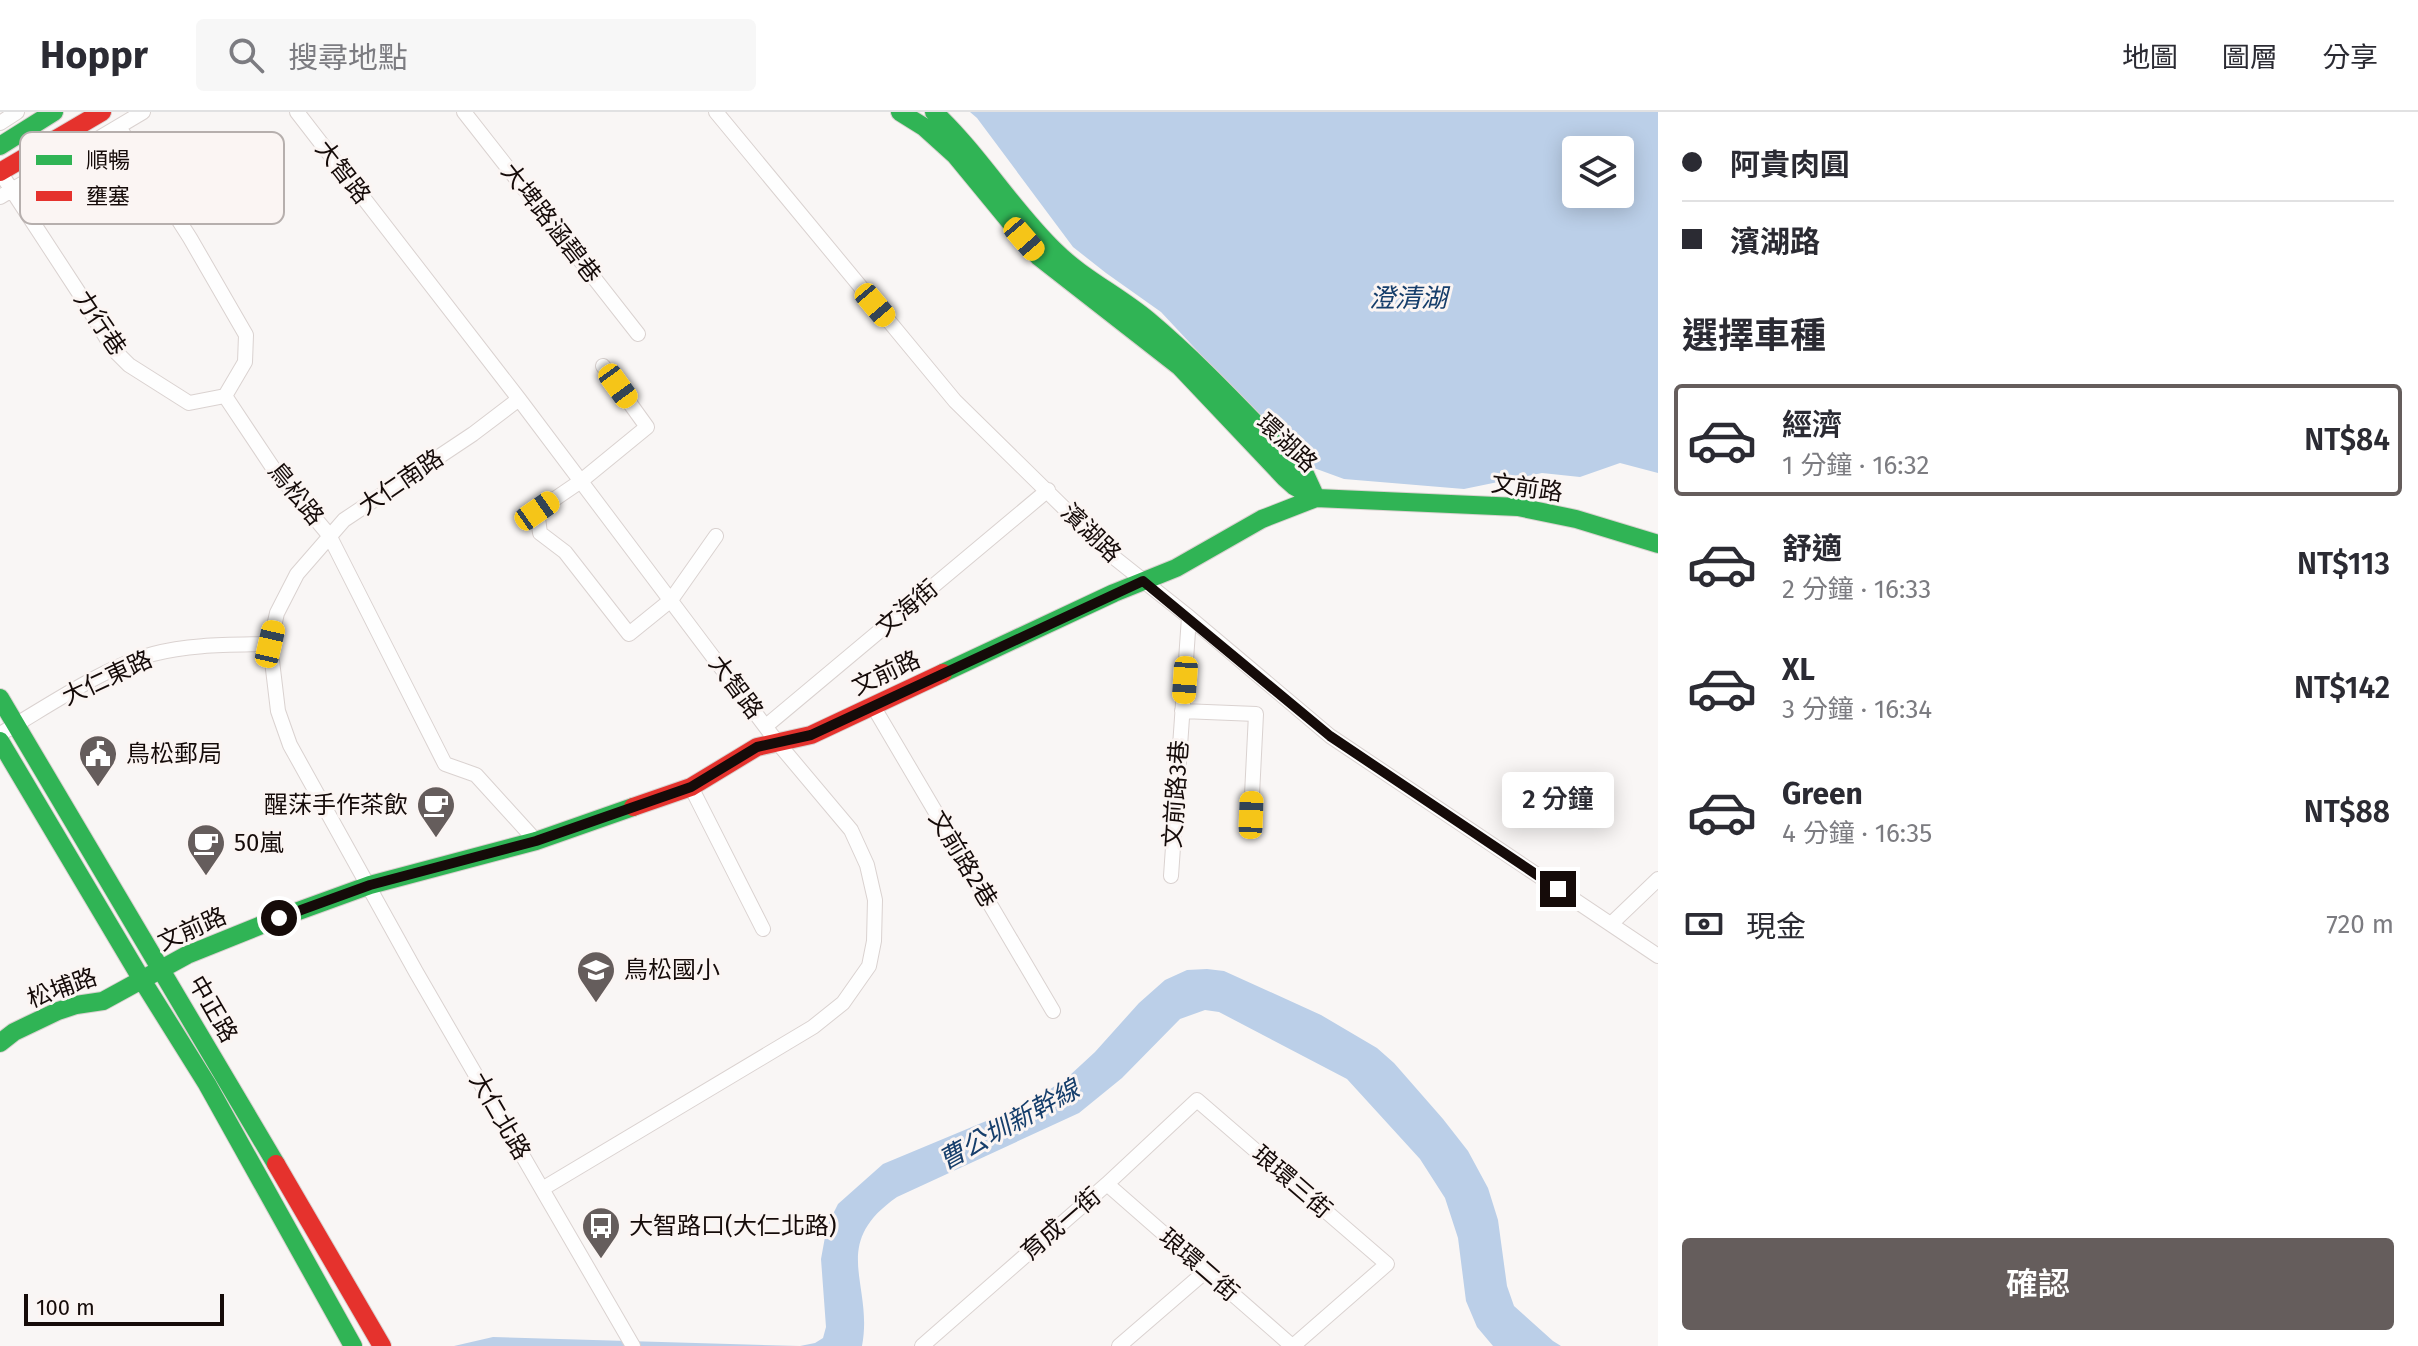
<!DOCTYPE html>
<html lang="zh-TW">
<meta charset="utf-8">
<style>
:root{--surface:#fff;--page:#f7f7f7;--text:#2b2b33;--muted:#7c7c81;--line:#e1e1e2;--accent:#655d5c}
body{margin:0;font-family:"Fira Sans","Noto Sans TC",sans-serif;background:var(--page);color:var(--text);height:100vh;display:flex;flex-direction:column;font-size:30px;white-space:nowrap}
*{box-sizing:border-box;margin:0}
p{font-size:26px;color:var(--muted)}
.icon{flex:none;width:44px;height:44px;fill:none;stroke:currentColor;stroke-width:2;stroke-linecap:round;stroke-linejoin:round}
.map{position:relative;flex:1;overflow:hidden}
.drawer{display:flex;flex-direction:column;background:var(--surface);width:760px}
.drawer>*{flex:none}
.banner{display:grid;align-content:center;height:176px;padding:0 24px;background:var(--surface)}
.fabs{position:absolute;left:1562px;top:24px;display:grid;gap:16px}
.fabs a{display:grid;place-items:center;width:72px;height:72px;border-radius:8px;background:var(--surface);box-shadow:0 4px 20px #0003;font-size:40px}
.scale{position:absolute;left:24px;bottom:20px;width:200px;box-sizing:border-box;padding-left:8px;border:4px solid #150b09;border-top:0;font-size:22px;line-height:28px;white-space:nowrap;color:#150b09;-webkit-text-stroke:6px #fbf5f3;paint-order:stroke}
.end{position:absolute;width:36px;height:36px;margin:-18px;border:10px solid #150b09;background:#fff;box-shadow:0 0 0 4px #fff}
.from{border-radius:50%}
.bubble{position:absolute;height:56px;border-radius:8px;background:var(--surface);box-shadow:0 4px 20px #0003;font-size:26px;font-weight:600;line-height:56px;text-align:center}
.car{position:absolute;width:24px;height:48px;margin:-24px -12px;border-radius:10px;box-shadow:0 0 6px 2px #0007;background:linear-gradient(#f5c518 24%,#345 0 40%,#f5c518 0 76%,#345 0 86%,#f5c518 0)}
.banner b{display:flex;align-items:center;gap:28px;height:76px;font-size:30px}
.banner b+b{border-top:2px solid var(--line)}
.banner i{width:20px;height:20px;background:var(--text)}
ul{padding:0;list-style:none}
li{display:flex;align-items:center;gap:24px;height:112px;margin:0 16px 12px;padding:0 8px;border:4px solid transparent;border-radius:8px}
li div{flex:1}
li b{display:block;font-size:30px}
li em{font-style:normal;font-weight:600}
li.active{border-color:var(--accent)}
li>.icon{width:72px;height:72px;stroke-width:1.5}
h2{padding:0 24px;font-size:36px;line-height:96px}
.pay{display:flex;align-items:center;gap:20px;height:88px;padding:0 24px;font-size:30px}
.pay p{margin-inline-start:auto}
.action{display:flex;gap:16px;margin-top:auto;padding:16px 24px}
.action a{flex:1;height:92px;border-radius:8px;background:var(--accent);color:#fff;font-size:32px;font-weight:600;line-height:92px;text-align:center}
header{display:flex;align-items:center;gap:48px;box-sizing:border-box;height:112px;padding:0 40px;background:var(--surface);border-bottom:2px solid var(--line)}
header strong{font-size:38px}
nav{display:flex;gap:44px;margin-inline-start:auto;font-size:28px}
.search{width:560px;height:72px;background:var(--page);display:flex;align-items:center;gap:20px;box-sizing:border-box;padding:0 28px;border-radius:8px;color:var(--muted);font-size:30px}
main{display:flex;flex:1;min-height:0}
.map>svg:first-child{display:block}
.water{fill:#bbcfe8;fill-rule:evenodd}
.lines{fill:none;stroke-linecap:round;stroke-linejoin:round}
.street-casing{stroke:#dad2d0;stroke-width:16}
.fast-casing{stroke:#dad2d0;stroke-width:20}
.jam-casing{stroke:#dad2d0;stroke-width:20}
.street{stroke:#fefefe;stroke-width:14}
.fast{stroke:#30b455;stroke-width:18}
.jam{stroke:#e5322d;stroke-width:18}
.route{stroke:#150b09;stroke-width:10}
.labels{text-anchor:middle;dominant-baseline:central;stroke-width:6;stroke-linejoin:round;paint-order:stroke}
.street-label{font-size:24px;fill:#150b09;stroke:#fbf5f3}
.poi-label{font-size:24px;fill:#150b09;stroke:#fbf5f3;text-anchor:start}
.water-label{font-size:26px;font-style:italic;fill:#163e6b;stroke:#fbf5f3}
.key{fill:#fbf5f3;stroke:#b6afad;stroke-width:2}
.key-label{font-size:22px;fill:#150b09}
</style>
<header>
<strong>Hoppr</strong>
<div class="search"><svg class="icon" aria-label="search" viewBox="0 0 24 24"><circle cx="10" cy="10" r="6"/><path d="M15 15l6 6"/></svg>搜尋地點</div>
<nav><a>地圖</a><a>圖層</a><a>分享</a></nav>
</header>
<main>
<div class="map">
<svg width="1658" height="1234" viewBox="0 0 1658 1234">
<rect width="100%" height="100%" fill="#f9f6f5"/>
<!-- water -->
<path class="water" d="M970,0H1658V361L1620,351L1580,365L1542,361L1464,377L1344,367L1303,352L1161,200L1106,161L1073,135L977,6ZM1576,38H1620V82H1576Z
M1207,857L1224,859L1321,903L1377,936L1394,951L1443,1007L1468,1039L1488,1076L1498,1108L1507,1174L1514,1194L1553,1229L1561,1234H1493L1477,1215L1466,1189L1458,1126L1445,1086L1420,1047L1347,967L1219,900L1205,898L1180,907L1122,966L1079,1001L897,1085C828,1133 874,1171 862,1234H454L493,1225L800,1234L815,1231L823,1226L826,1215L821,1147L827,1114L838,1092L883,1052L1003,1002L1042,983L1069,964L1095,940L1139,891L1165,868L1187,858Z"/>
<g class="lines">
<defs>
<path id="street" d="M297,0L519,287L777,630L851,718L867,753L875,788L874,829L869,854L843,891L813,915L542,1077
M464,0L638,222
M716,0L955,289L1116,447L1189,505L1330,624L1658,844
M0,11L17,0
M119,15L190,126L246,223L245,250L225,284L273,356L329,423L445,652L476,663L536,729
M0,60L81,184L113,237L129,253L189,291L225,284
M0,85L143,0
M603,254L647,315L581,369L537,399L540,421L565,440L629,522L671,488L716,424
M519,287L473,322L344,408L297,462L277,501L270,532L278,599L290,633L416,860L633,1234
M873,594L1053,899
M1182,599L1256,602L1251,703
M766,614L1048,378
M0,622C45,596 104,555 153,542C191,532 231,533 270,532
M691,675L763,817
M1171,764L1189,505
M1611,812L1658,767
M1107,1072L1292,1234
M922,1234L1107,1072L1197,988L1387,1152L1293,1234
M1119,1234L1206,1159"/>
<path id="fast" d="M900,0L924,15L955,43L1039,145L1180,255L1285,366L1294,374L1316,386
M934,0C979,42 1010,95 1054,138C1082,166 1118,183 1148,208C1204,255 1253,310 1305,362L1316,386
M0,34L54,0
M943,561L1114,481L1176,456L1262,407L1316,386L1518,395L1576,407L1658,432
M0,586L276,1052
M0,629L142,868L207,972L353,1234
M0,931L14,920L58,899L76,893L103,889L187,843L279,806L370,773L536,729L633,695"/>
<path id="jam" d="M0,60L102,0
M633,695L691,675L757,635L811,623L943,561
M276,1052L382,1234"/>
</defs>
<!-- street casing -->
<use href="#street" class="street-casing"/>
<!-- fast casing -->
<use href="#fast" class="fast-casing"/>
<!-- jam casing -->
<use href="#jam" class="jam-casing"/>
<!-- street -->
<use href="#street" class="street"/>
<!-- fast -->
<use href="#fast" class="fast"/>
<!-- jam -->
<use href="#jam" class="jam"/>
</g>
<g class="lines">
<!-- route -->
<path class="route" d="M279,806L370,773L536,729L691,675L757,635L811,623L1143,469L1330,624L1558,777"/>
</g>
<!-- icons -->
<defs>
<symbol id="civic-pin" viewBox="-11 -11 22 30"><path d="M0 17L-7.5 6A9.5 9.5 0 1 1 7.5 6Z" fill="#655d5c" stroke="#fbf5f3"/><path d="M-.6-6.5H3V-4.5H.6V-3L4-1V1h2V6H-6V1h2V-1L-.6-3ZM-1.2 2.5V6h2.4V2.5Z" fill="#fff"/></symbol>
<symbol id="cafe-pin" viewBox="-11 -11 22 30"><path d="M0 17L-7.5 6A9.5 9.5 0 1 1 7.5 6Z" fill="#655d5c" stroke="#fbf5f3"/><path d="M-5.5-4.5H6V0H3Q3 3.5 0 3.5H-2.5Q-5.5 3.5-5.5 0ZM3-3.2v2h1.7v-2ZM-6 4.5H4V6H-6Z" fill="#fff"/></symbol>
<symbol id="school-pin" viewBox="-11 -11 22 30"><path d="M0 17L-7.5 6A9.5 9.5 0 1 1 7.5 6Z" fill="#655d5c" stroke="#fbf5f3"/><path d="M0-5L7-2L0 1L-7-2ZM-4 1L0 2.5L4 1V4Q0 6-4 4Z" fill="#fff"/></symbol>
<symbol id="bus-pin" viewBox="-11 -11 22 30"><path d="M0 17L-7.5 6A9.5 9.5 0 1 1 7.5 6Z" fill="#655d5c" stroke="#fbf5f3"/><path d="M-5-6H5V4H4V6H2V4H-2V6H-4V4H-5ZM-3.5-4V0h7V-4ZM-3.5 1.2v1.5H-2V1.2ZM2 1.2v1.5H3.5V1.2Z" fill="#fff"/></symbol>
</defs>
<g fill-rule="evenodd">
<use href="#civic-pin" x="76" y="620" width="44" height="60"/>
<use href="#cafe-pin" x="414" y="671" width="44" height="60"/>
<use href="#cafe-pin" x="184" y="709" width="44" height="60"/>
<use href="#school-pin" x="574" y="836" width="44" height="60"/>
<use href="#bus-pin" x="579" y="1092" width="44" height="60"/>
</g>
<g class="labels">
<!-- street labels -->
<g class="street-label">
<text transform="translate(343 60) rotate(52)">大智路</text>
<text transform="translate(551 111) rotate(52)">大埤路涵碧巷</text>
<text transform="translate(100 211) rotate(56)">力行巷</text>
<text transform="translate(1287 331) rotate(43)">環湖路</text>
<text transform="translate(401 370) rotate(-34)">大仁南路</text>
<text transform="translate(1527 376) rotate(8)">文前路</text>
<text transform="translate(296 382) rotate(51)">鳥松路</text>
<text transform="translate(1091 421) rotate(44)">濱湖路</text>
<text transform="translate(907 496) rotate(-40)">文海街</text>
<text transform="translate(886 561) rotate(-25)">文前路</text>
<text transform="translate(107 566) rotate(-25)">大仁東路</text>
<text transform="translate(736 575) rotate(53)">大智路</text>
<text transform="translate(1176 682) rotate(-86)">文前路3巷</text>
<text transform="translate(963 747) rotate(59)">文前路2巷</text>
<text transform="translate(192 817) rotate(-24)">文前路</text>
<text transform="translate(62 876) rotate(-20)">松埔路</text>
<text transform="translate(213 897) rotate(60)">中正路</text>
<text transform="translate(500 1004) rotate(60)">大仁北路</text>
<text transform="translate(1292 1070) rotate(41)">琅環三街</text>
<text transform="translate(1061 1112) rotate(-41)">育成一街</text>
<text transform="translate(1199 1153) rotate(41)">琅環二街</text>
</g>
<!-- poi labels -->
<g class="poi-label">
<text x="126" y="642">鳥松郵局</text>
<text x="408" y="693" text-anchor="end">醒莯手作茶飲</text>
<text x="234" y="731">50嵐</text>
<text x="624" y="858">鳥松國小</text>
<text x="629" y="1114">大智路口(大仁北路)</text>
</g>
<!-- water labels -->
<g class="water-label">
<text x="1408" y="186">澄清湖</text>
<text transform="translate(1009 1013) rotate(-29)">曹公圳新幹線</text>
</g>
</g>
<!-- legend -->
<rect x="20" y="20" width="264" height="92" rx="12" class="key"/>
<rect x="36" y="43" width="36" height="10" fill="#30b455"/>
<rect x="36" y="79" width="36" height="10" fill="#e5322d"/>
<g class="key-label">
<text x="86" y="56">順暢</text>
<text x="86" y="92">壅塞</text>
</g>
</svg>
<div class="fabs">
<a><svg class="icon" aria-label="layers" viewBox="0 0 24 24"><path d="M12 4l9 5-9 5-9-5zM3 14l9 5 9-5"/></svg></a>
</div>
<div class="scale">100 m</div>
<i class="end from" style="left:279px;top:806px"></i>
<i class="end" style="left:1558px;top:777px"></i>
<div class="bubble" style="left:1502px;top:660px;width:112px">2 分鐘</div>
<i class="car" style="left:1024px;top:127px;rotate:139deg"></i>
<i class="car" style="left:875px;top:193px;rotate:140deg"></i>
<i class="car" style="left:618px;top:274px;rotate:144deg"></i>
<i class="car" style="left:537px;top:399px;rotate:55deg"></i>
<i class="car" style="left:270px;top:532px;rotate:13deg"></i>
<i class="car" style="left:1185px;top:568px;rotate:184deg"></i>
<i class="car" style="left:1251px;top:703px;rotate:2deg"></i>
</div>
<section class="drawer">
<div class="banner">
<b><i class="from"></i>阿貴肉圓</b>
<b><i></i>濱湖路</b>
</div>
<h2>選擇車種</h2>
<ul>
<li class="active"><svg class="icon" aria-label="car" viewBox="0 0 24 24"><path d="M5 17H2v-5l4-1 3-4h7l3 4 3 1v5h-3M9 17h6M6 11h13"/><circle cx="7" cy="17" r="2"/><circle cx="17" cy="17" r="2"/></svg><div><b>經濟</b><p>1 分鐘 · 16:32</p></div><em>NT$84</em></li>
<li><svg class="icon" aria-label="car" viewBox="0 0 24 24"><path d="M5 17H2v-5l4-1 3-4h7l3 4 3 1v5h-3M9 17h6M6 11h13"/><circle cx="7" cy="17" r="2"/><circle cx="17" cy="17" r="2"/></svg><div><b>舒適</b><p>2 分鐘 · 16:33</p></div><em>NT$113</em></li>
<li><svg class="icon" aria-label="car" viewBox="0 0 24 24"><path d="M5 17H2v-5l4-1 3-4h7l3 4 3 1v5h-3M9 17h6M6 11h13"/><circle cx="7" cy="17" r="2"/><circle cx="17" cy="17" r="2"/></svg><div><b>XL</b><p>3 分鐘 · 16:34</p></div><em>NT$142</em></li>
<li><svg class="icon" aria-label="car" viewBox="0 0 24 24"><path d="M5 17H2v-5l4-1 3-4h7l3 4 3 1v5h-3M9 17h6M6 11h13"/><circle cx="7" cy="17" r="2"/><circle cx="17" cy="17" r="2"/></svg><div><b>Green</b><p>4 分鐘 · 16:35</p></div><em>NT$88</em></li>
</ul>
<div class="pay"><svg class="icon" aria-label="cash" viewBox="0 0 24 24"><path d="M3 7h18v10H3z"/><circle cx="12" cy="12" r="2"/></svg>現金<p>720 m</p></div>
<div class="action"><a>確認</a></div>
</section>
</main>
